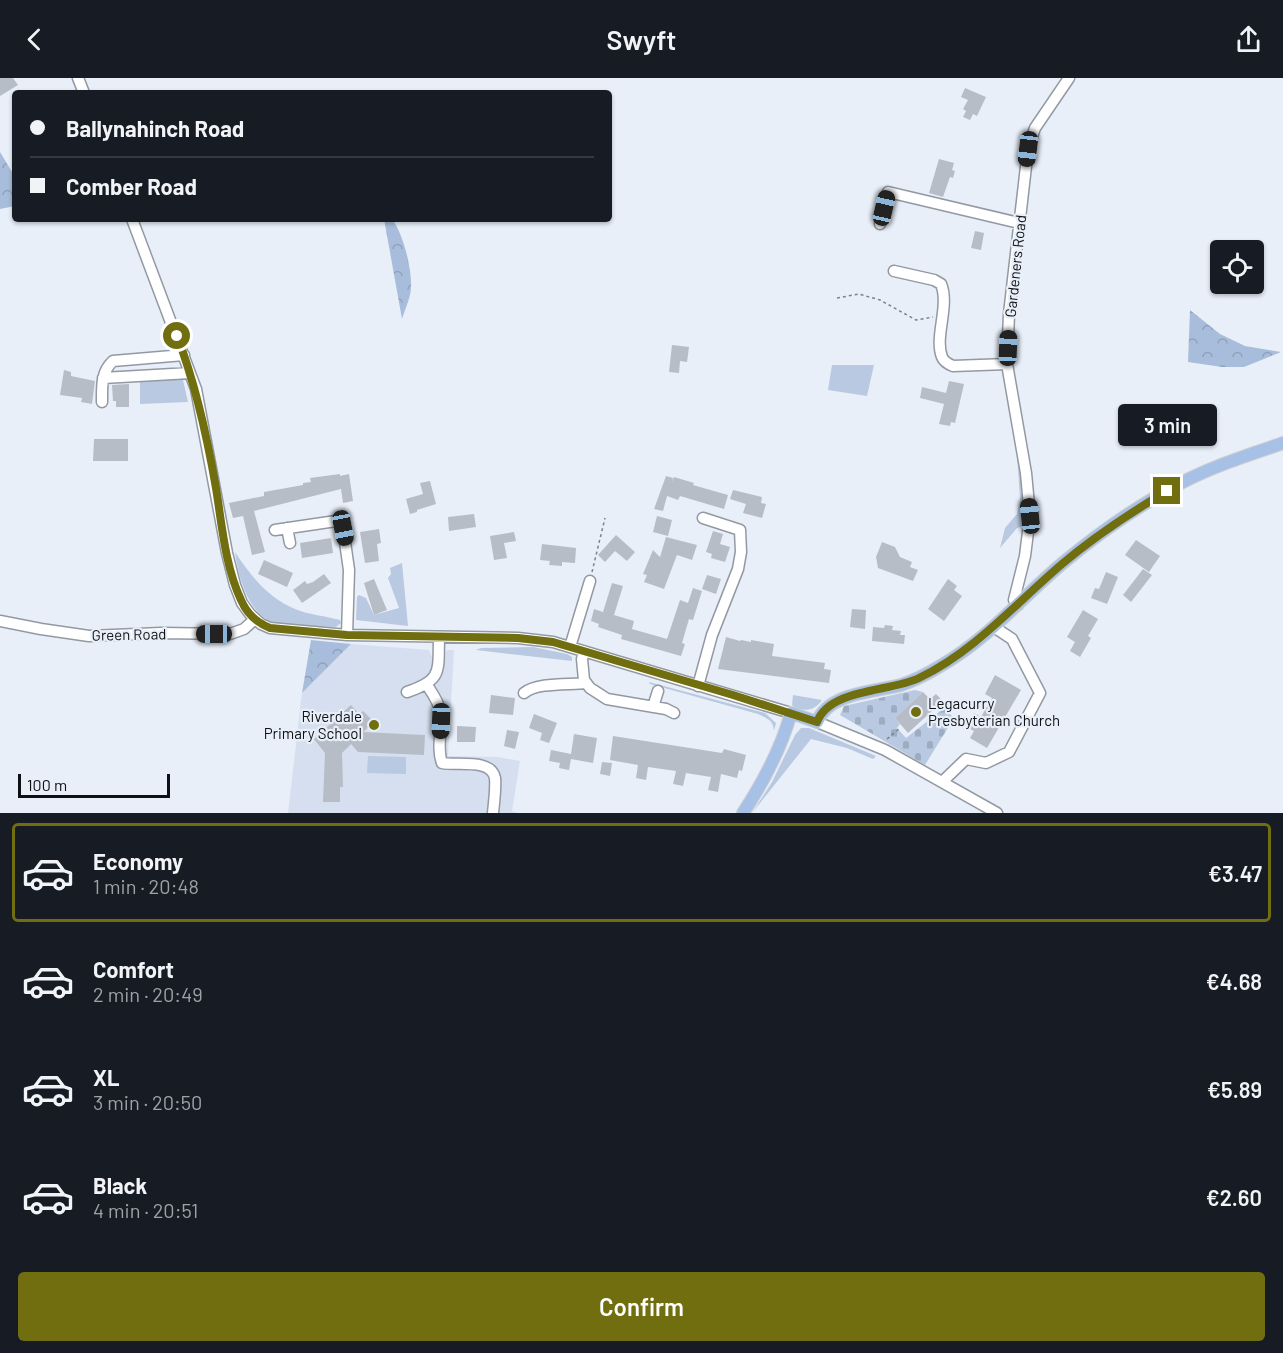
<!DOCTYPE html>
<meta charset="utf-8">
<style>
:root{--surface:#171b24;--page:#20242c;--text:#f1f3f6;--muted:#9ea1a6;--line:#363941;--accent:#706e0e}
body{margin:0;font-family:Barlow,sans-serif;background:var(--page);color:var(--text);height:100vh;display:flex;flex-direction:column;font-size:22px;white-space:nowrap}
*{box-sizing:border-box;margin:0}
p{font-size:20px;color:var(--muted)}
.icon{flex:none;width:33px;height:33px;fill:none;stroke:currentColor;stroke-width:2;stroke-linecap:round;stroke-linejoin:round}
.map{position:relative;height:735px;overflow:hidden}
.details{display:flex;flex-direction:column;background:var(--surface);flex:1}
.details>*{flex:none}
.hud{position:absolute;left:12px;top:12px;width:600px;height:132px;border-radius:6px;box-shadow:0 2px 4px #0004;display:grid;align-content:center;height:132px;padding:0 18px;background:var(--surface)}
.fabs{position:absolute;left:1210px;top:162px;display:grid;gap:12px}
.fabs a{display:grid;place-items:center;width:54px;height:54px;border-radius:6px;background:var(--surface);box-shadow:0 2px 4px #0004;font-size:30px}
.scale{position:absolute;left:18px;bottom:15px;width:152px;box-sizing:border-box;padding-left:6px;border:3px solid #0e1114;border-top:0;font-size:16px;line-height:21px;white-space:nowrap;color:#0e1114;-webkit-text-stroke:4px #e8eff9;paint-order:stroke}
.end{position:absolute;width:27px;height:27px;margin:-14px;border:8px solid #706e0e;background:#fff;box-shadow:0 0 0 3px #fff}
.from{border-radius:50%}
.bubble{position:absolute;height:42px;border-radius:6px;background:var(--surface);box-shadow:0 2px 4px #0004;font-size:20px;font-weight:600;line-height:42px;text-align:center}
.car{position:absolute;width:18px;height:36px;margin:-18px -9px;border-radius:8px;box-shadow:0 0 4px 2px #0007;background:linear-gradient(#222 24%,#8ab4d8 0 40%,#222 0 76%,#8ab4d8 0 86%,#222 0)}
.hud b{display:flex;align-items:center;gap:21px;height:57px;font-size:22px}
.hud b+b{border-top:2px solid var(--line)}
.hud i{width:15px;height:15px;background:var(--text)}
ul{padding:10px 0 0;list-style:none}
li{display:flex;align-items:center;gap:18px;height:99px;margin:0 12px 9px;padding:0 6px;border:3px solid transparent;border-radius:6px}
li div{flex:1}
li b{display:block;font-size:22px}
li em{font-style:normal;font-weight:600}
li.selected{border-color:var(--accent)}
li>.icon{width:54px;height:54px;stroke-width:1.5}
.action{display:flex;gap:12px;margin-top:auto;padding:12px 18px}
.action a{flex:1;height:69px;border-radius:6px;background:var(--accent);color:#fff;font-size:24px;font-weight:600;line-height:69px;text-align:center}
header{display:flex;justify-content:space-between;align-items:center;height:78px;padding:0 18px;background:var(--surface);font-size:27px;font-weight:600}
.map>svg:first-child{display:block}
.built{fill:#d5dfef}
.green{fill:#b8c9e1}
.forest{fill:url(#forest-crowns)}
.cemetery{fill:url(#cemetery-stones)}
.building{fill:#b7bdc7}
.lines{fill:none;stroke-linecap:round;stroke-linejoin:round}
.minor-casing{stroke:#9399a2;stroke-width:13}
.major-casing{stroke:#cfcfd0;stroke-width:14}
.path{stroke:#7d8289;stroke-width:1.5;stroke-dasharray:3 3;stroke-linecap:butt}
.minor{stroke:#fff;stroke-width:10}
.major{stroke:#a7c1e6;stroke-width:12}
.route{stroke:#706e0e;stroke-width:8}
.poi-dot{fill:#706e0e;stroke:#e8eff9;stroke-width:2}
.labels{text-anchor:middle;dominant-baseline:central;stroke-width:4.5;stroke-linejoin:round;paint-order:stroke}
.street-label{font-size:15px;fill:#0e1114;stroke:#e8eff9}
.poi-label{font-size:15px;fill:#0e1114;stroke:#e8eff9;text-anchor:start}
</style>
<header><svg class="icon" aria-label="back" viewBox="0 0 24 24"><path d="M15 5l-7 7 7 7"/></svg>Swyft<svg class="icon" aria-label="share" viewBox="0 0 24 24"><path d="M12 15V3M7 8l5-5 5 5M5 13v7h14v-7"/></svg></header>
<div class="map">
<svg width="1283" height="735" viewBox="0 0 1283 735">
<defs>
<pattern id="forest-crowns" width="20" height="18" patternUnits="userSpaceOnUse" patternTransform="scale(1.5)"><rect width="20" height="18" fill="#a8bddb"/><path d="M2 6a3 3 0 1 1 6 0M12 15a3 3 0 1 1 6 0" fill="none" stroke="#8fa1bb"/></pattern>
<pattern id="cemetery-stones" width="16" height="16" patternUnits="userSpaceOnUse" patternTransform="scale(1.5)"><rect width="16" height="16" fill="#b8c9e1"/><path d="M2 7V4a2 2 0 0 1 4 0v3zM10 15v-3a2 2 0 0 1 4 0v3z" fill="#9dacc0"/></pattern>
</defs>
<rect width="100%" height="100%" fill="#e8eff9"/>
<!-- built -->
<path class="built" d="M351,566L429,572L432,579H443L447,572H454L448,678L498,679L520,683L512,733L517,735H288L302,615Z"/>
<!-- green -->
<path class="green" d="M832,287H874L867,318L828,312Z
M176,299L183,302L188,324L140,326V303L143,300Z
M1016,360L1025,397L1026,447L1017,450L1000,470L1005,450L1017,436L1020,421Z
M235,474C250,497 269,521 295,531C309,537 326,538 340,542L341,545L336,549C318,548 291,550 275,545C248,537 238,498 235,474Z
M402,485L408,548L356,542L357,519L359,517L366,520L374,537L399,530L388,500L391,496L390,490Z
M533,569L567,576L572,579V583L476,572L481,570Z
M649,604L765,635L776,645L774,653C773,642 768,641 758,636L650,606Z
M793,617L822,622C815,632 808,633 796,631L792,627Z
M801,650H809L876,678L873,681L847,670L811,661L752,735L772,704L795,657Z
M368,678L406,679V696L367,695Z"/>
<!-- forest -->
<path class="forest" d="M0,74L15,99V128L0,131Z
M384,141H392C403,155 412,191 411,209C411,219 405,231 402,241Z
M1190,232L1220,256L1245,268L1281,274L1244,289H1222L1188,284Z
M311,562L351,566L302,615Z"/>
<!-- cemetery -->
<path class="cemetery" d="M915,612L923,614L895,640L900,646L897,650L906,660L944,630L954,640L925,687L840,637L844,628Z"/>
<!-- building -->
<path class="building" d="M0,0H13L18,7L0,18Z
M965,10L986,19L977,38L973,36L970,42L963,39L966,33L963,31L968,22L961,19Z
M939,81L954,85L952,92L955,93L953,100L950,99L943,119L929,115Z
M975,153L984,155L981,172L971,170Z
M672,267L689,269L687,284L680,283L679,295L669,294Z
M64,292L71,294V298L95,303L92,326L81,324L82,320L60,317Z
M949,303L964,306L955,345L951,344L950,348L939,346L944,326L920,320L922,309L946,315Z
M129,306V329H116V323H113L112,307Z
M94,361H128V383H93Z
M340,396V398L349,396L353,423L343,425L341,411L254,433L265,474L252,477L243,438L233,440L229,425L264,418V414L303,407V405L311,404L310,400Z
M666,398L673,400L672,404L674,399L694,405L693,407L728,417L724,431L680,418L678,422L667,418L663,433L654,431Z
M430,403L436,426L417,432V434L410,436L406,421L423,416L420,405Z
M733,412L762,419L761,425L766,426L762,440L743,435L746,426L730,421Z
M474,436L476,449L449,453L448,439Z
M657,438L672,442L668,458L653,454Z
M379,451L381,465L377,466L379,483L365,485L360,454Z
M713,453L723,456L720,466L730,469L725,484L711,480L712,476L706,474Z
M514,454L516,463L504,465L507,480L494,482L490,458Z
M616,457L635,474L627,483L615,473L605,484L598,477Z
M666,459L697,467L692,482L677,477L664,511L644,504L647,497L643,496L653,472L660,479Z
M331,460L333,475L302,480L300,465Z
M1136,462L1160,478L1149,494L1125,477Z
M882,464L895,469L900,479L912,484L910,489L918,492L913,503L878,490L876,479Z
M542,466L576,470L575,485L562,484V488L549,487L550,483L540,482Z
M264,482L293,495L287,509L258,496Z
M1143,491L1152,497L1131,524L1123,517Z
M1106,494L1118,499L1107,526L1091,520L1095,510L1099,511Z
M324,496L331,505L302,525L293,512L305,503L307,506L313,504Z
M707,497L721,501L716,516L702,511Z
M374,501L387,532L374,537L364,505Z
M948,501L957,508L954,512L962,518L944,543L928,531Z
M612,505L623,508L614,537L634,543L632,551L667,561L680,522L688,525L693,510L702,513L693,542L689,541L682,565L685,566L681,578L621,561L622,557L598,549L599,546L591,543L594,531L603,534Z
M852,531L866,532L865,551L850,549Z
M1083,532L1098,541L1088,558L1091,560L1080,579L1070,573L1075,564L1067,559Z
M885,547L893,548L892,552L901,553L900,557H905L904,566L872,563L873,549L884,550Z
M726,559L740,563L741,562L751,564V562L774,566L772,578L825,585L824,591L831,592L829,605L718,591Z
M995,597L1021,612L987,670L970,660L974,653L966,649L974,635L981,639L992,620L985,616Z
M923,614L930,621L936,616L943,623L908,655L895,640Z
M491,617L515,620L513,637L489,635Z
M351,627L359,636L363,633L371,641L367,645L370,648L363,654L425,657L424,677L358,674L351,666L342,675L343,709H340V724H323L325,675L314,661Z
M534,636L557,645L549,665L540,662L542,655L529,650Z
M457,648L476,649L475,664H457Z
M507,652L519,654L515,671L504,668Z
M574,656L597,660L593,685L571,681L569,692L559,690L560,685L549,683L551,672L571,676Z
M613,658L722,675L724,671L746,677L742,693L739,692L737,700L721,696L718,714L708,712L711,699L686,695L683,708L673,706L676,693L648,689L646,702L636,700L638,687L610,682Z
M602,684L612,685L610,698L600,696Z"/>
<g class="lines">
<defs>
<path id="minor" d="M78,0L84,15
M132,141L196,311L227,475L235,507L242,525L250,536L261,546L270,550L347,557L518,560L553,564L791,635
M880,146L888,114L1019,145
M894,193L934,202L941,206C950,228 934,259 942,279C944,284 948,286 953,288L1007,286
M103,300L190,295
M102,324C102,308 101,294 113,283L184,277
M287,450L290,465
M275,452L336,443L343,450L349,492L347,557
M1018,527L1014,522L1025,478L1030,438L1026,395L1007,286L1009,236L1028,71L1035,50L1069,0
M0,543L41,551L89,558L161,555L230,556L244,551L255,541
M570,569L590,503
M584,573L582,581L584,602L590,610L607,621L666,631L674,635
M427,607C432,615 439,624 440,633C443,650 436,669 442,685C457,688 491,680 495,700C496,711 494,724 493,735
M698,608L712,557L738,491L741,474L740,452L703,440
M407,614C443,602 438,593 439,559
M524,615C537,604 569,607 586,605
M653,629L658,613
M817,644L885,672L997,735
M942,704L966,681L986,685L1009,674L1040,615L1012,561L994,549"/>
<path id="major" d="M743,735C764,703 781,671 791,635L817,644C829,614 875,614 901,607C916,602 929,595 942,587C989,560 1023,518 1064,484C1100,454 1139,427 1181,405C1213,388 1249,377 1283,365"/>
</defs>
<!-- minor casing -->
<use href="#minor" class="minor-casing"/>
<!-- major casing -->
<use href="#major" class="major-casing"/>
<!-- path -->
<path class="path" d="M837,220L859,216L880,222L916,242L933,239
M592,494L605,440
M887,661L900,650"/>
<!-- minor -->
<use href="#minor" class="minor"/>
<!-- major -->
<use href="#major" class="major"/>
</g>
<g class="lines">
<!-- route -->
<path class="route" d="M177,258C196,307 207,358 216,410C222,447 225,488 241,522C247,536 257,545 270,550L347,557L518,560L553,564L733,617L817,644C830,610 891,614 919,600C975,573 1015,526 1062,486C1095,458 1130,435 1167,413"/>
</g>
<!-- markers -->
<g class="poi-dot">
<circle cx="916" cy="634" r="6"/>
<circle cx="374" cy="647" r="6"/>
</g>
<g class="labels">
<!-- street labels -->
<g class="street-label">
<text transform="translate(1015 188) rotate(-84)">Gardeners Road</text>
<text transform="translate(129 556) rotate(-1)">Green Road</text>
</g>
<!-- poi labels -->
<g class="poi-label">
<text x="928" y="625">Legacurry<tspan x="928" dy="17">Presbyterian Church</tspan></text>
<text x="362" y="638" text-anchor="end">Riverdale<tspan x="362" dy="17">Primary School</tspan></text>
</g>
</g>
</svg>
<div class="fabs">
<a><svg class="icon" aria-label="locate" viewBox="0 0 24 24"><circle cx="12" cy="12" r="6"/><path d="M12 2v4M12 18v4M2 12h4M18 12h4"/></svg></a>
</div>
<div class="scale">100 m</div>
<i class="end from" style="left:177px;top:258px"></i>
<i class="end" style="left:1167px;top:413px"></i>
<div class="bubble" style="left:1118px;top:326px;width:99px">3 min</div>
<i class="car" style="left:1028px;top:71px;rotate:187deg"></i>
<i class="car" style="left:884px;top:130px;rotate:13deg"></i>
<i class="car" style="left:1008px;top:270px;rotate:2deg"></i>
<i class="car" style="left:1030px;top:438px;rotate:354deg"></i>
<i class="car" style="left:343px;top:450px;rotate:169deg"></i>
<i class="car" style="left:214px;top:556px;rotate:270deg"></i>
<i class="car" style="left:441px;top:643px;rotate:182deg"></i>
<div class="hud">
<b><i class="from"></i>Ballynahinch Road</b>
<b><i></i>Comber Road</b>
</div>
</div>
<section class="details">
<ul>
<li class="selected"><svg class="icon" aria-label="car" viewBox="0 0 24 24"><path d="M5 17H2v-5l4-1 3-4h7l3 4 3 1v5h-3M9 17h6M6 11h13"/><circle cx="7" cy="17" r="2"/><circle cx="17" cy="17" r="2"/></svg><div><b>Economy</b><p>1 min · 20:48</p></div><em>€3.47</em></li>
<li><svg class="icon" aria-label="car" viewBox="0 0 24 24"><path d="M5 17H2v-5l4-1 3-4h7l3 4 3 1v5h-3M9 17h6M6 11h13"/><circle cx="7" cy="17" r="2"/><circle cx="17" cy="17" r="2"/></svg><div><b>Comfort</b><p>2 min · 20:49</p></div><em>€4.68</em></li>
<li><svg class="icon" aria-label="car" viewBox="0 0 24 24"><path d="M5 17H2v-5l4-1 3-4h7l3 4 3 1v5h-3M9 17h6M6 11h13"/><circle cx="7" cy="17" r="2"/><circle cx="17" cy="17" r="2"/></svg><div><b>XL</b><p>3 min · 20:50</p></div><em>€5.89</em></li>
<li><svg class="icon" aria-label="car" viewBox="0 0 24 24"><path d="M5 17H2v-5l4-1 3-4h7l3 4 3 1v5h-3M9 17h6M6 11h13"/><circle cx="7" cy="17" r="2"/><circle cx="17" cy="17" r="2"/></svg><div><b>Black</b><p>4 min · 20:51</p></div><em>€2.60</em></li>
</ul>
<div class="action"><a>Confirm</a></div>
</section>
